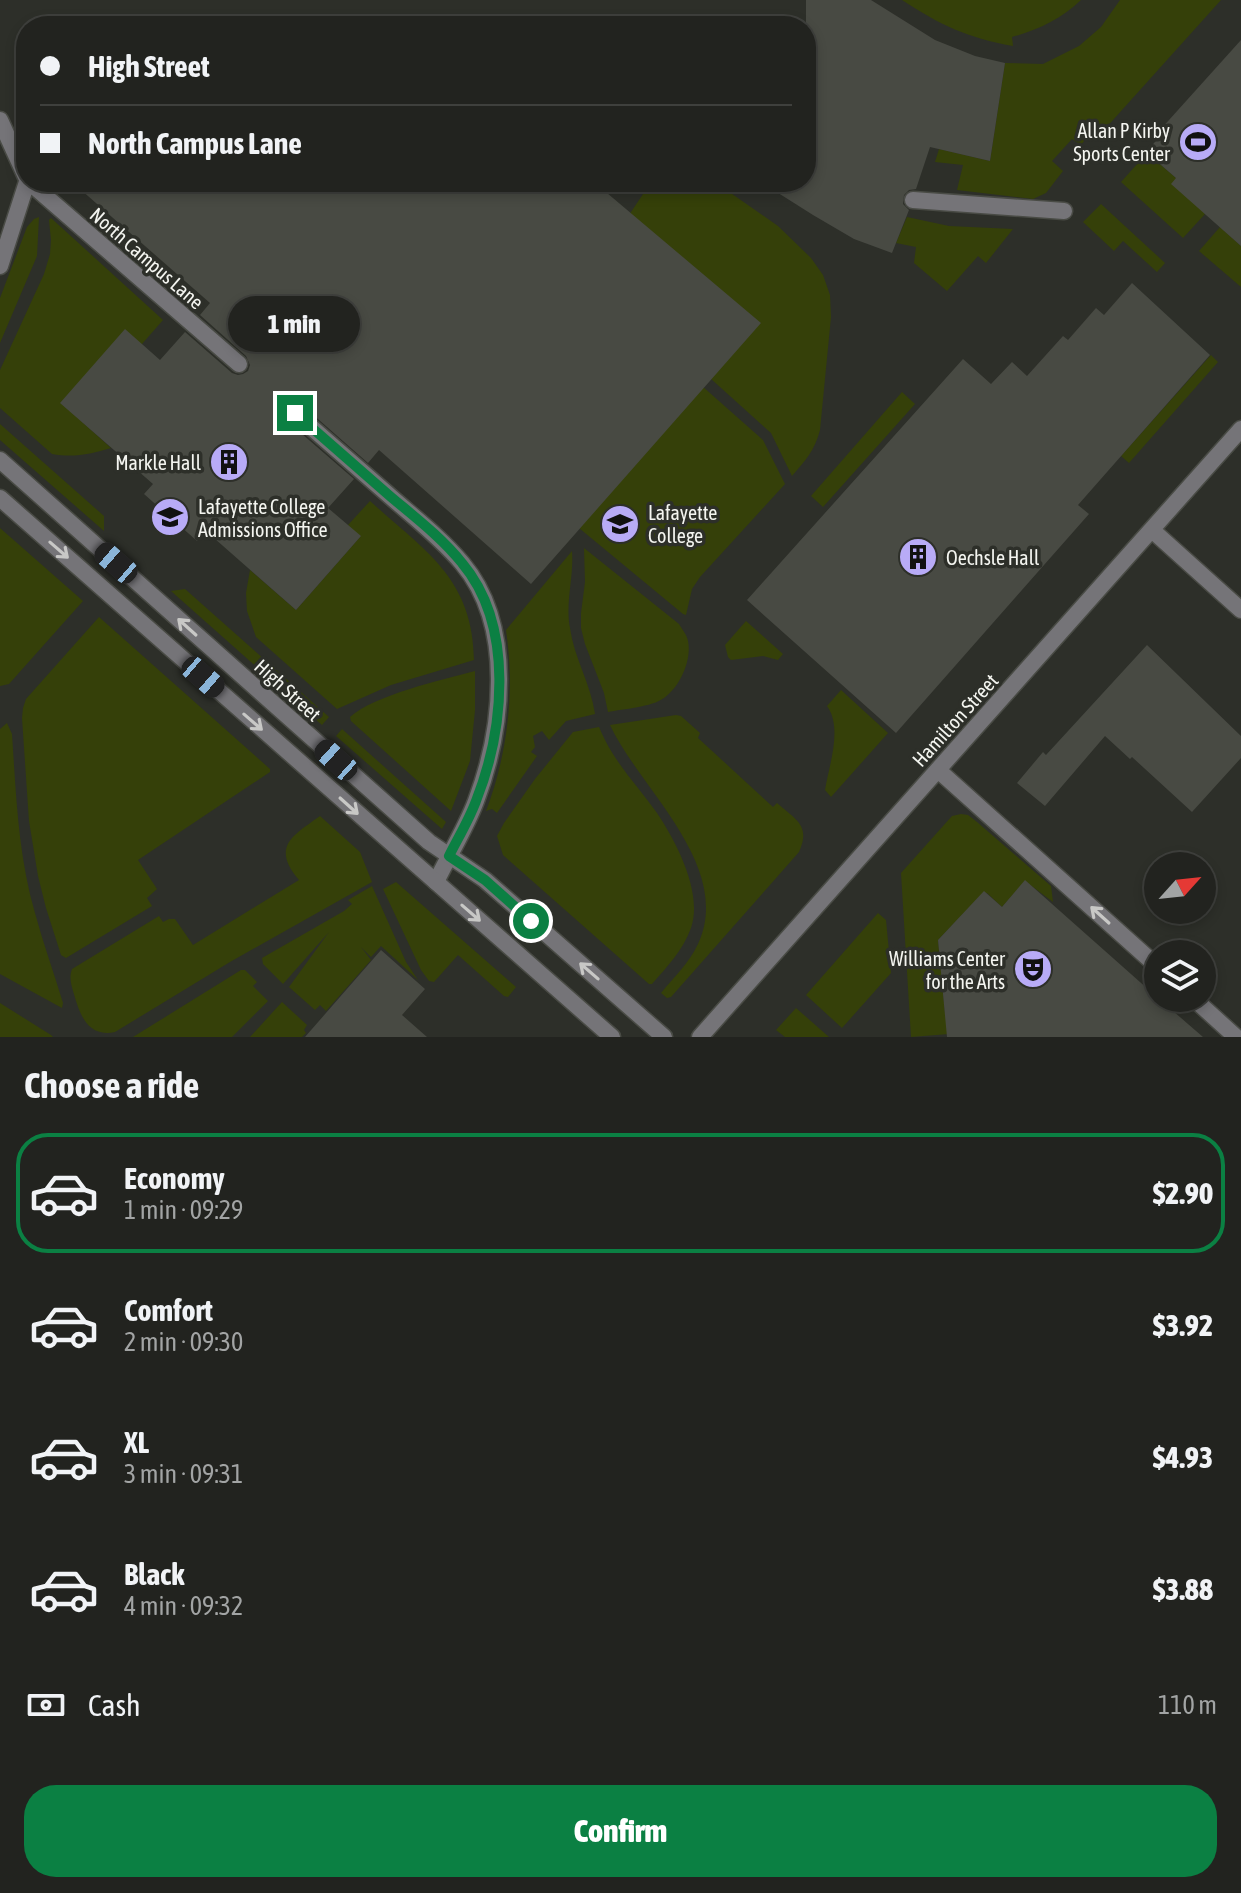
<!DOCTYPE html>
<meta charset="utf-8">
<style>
:root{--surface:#22231f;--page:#2a2b28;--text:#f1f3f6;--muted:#a2a4a4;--line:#3f403d;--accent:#0b8043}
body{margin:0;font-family:"Asap Condensed",sans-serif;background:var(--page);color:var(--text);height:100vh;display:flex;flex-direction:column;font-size:30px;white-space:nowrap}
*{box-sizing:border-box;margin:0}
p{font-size:26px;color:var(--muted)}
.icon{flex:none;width:44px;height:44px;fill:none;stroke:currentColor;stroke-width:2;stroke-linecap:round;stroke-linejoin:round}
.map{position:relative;height:1037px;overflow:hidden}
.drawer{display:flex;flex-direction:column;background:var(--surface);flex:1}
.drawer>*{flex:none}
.hud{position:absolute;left:16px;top:16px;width:800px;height:176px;border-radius:32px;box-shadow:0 4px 12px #0003,0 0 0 2px var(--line);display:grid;align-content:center;height:176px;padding:0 24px;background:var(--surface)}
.needle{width:52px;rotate:63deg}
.fabs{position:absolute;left:1144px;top:852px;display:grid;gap:16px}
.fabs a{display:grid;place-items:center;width:72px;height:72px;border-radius:50%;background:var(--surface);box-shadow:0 4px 12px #0003,0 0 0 2px var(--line);font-size:40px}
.end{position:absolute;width:36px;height:36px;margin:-18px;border:10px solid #0b8043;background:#fff;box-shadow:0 0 0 4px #fff}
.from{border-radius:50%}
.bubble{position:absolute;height:56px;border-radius:28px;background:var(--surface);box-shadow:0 4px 12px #0003,0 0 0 2px var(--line);font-size:26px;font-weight:800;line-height:56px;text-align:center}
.car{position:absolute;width:24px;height:48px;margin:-24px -12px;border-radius:10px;box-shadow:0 0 6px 2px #0007;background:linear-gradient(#222 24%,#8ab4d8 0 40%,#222 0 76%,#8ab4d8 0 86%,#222 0)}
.hud b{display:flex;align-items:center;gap:28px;height:76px;font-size:30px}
.hud b+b{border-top:2px solid var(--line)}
.hud i{width:20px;height:20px;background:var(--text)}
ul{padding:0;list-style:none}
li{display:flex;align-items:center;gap:24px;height:120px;margin:0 16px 12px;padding:0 8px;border:4px solid transparent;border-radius:32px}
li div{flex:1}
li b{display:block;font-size:30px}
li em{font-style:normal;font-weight:800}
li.on{border-color:var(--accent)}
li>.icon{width:72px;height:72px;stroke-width:1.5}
h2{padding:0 24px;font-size:36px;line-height:96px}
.pay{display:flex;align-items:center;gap:20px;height:88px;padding:0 24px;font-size:30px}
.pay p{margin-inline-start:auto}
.cta{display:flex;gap:16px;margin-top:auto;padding:16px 24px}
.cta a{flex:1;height:92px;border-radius:32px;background:var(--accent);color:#fff;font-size:32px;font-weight:800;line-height:92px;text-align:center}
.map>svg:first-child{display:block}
.green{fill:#354009}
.building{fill:#484a43}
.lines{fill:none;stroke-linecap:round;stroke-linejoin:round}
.service-casing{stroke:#494b45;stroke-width:19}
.minor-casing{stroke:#494b45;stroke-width:19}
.service{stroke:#757478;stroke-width:16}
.minor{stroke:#757478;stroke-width:16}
.oneway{stroke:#c8c8c6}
.route{stroke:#0b8043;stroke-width:10}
.labels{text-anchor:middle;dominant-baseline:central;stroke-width:7;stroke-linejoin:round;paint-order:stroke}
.poi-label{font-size:20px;fill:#f4f5f0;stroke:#2d2f29;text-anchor:end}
.street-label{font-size:20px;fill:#f4f5f0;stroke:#2d2f29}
</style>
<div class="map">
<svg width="1241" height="1037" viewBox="0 0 1241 1037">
<rect width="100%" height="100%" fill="#2d2f29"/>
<!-- green -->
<path class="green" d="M902,0H1081C1061,19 1038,30 1012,37L1013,46C968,38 940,25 902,0Z
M1120,0H1221L1104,130L1092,131L1081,145L1072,139L1052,161L1063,171L1046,193L1033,199L957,190L963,165L935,162L939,149L990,161L1005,63L1043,64L1079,46L1101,27Z
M1147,153L1176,178L1205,214L1183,238L1121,182Z
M651,182H715L778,226L811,258L823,275L830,295L831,317L820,430C815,450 805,461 792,476L771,433L710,378L629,215Z
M1101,204L1165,263L1157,272L1123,241L1114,251L1083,222Z
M39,217L37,256L0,343V298L27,227L34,219Z
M907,217L949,226L1013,229L986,263L978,256L947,291L914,263L916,247L896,243Z
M51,218L163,320L142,344L61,403L111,448C91,454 74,458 52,454L0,408V370L44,274L50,254L51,240L49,220Z
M1220,227L1241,246V287L1199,251Z
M1211,355L1218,362L1129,463L1121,456Z
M702,386L763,440L785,484L700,577L692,589L686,615L683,614L579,528Z
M902,392L915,404L823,507L811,496Z
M0,424L104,516V531L0,440Z
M370,501C425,551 473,578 474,660L391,685L337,709L256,637L247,611L246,593L250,570L296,610L360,537L348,525Z
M0,528L83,601L9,684L0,686Z
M584,548L679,624C682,629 687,635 688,641C692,660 680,687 664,698C652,707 623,709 608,712L604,693L585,644L581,628V613L585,582Z
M572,551C574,577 565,603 570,628C574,658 591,684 595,714L566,721L549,740L542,731L533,736L535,747L531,752L537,756L497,813L492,809L486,811C508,753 515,691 506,630Z
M185,589L329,717L322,725L171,591Z
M99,617L270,769V772L138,860L157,889L147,898L152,906L66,958L61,955L46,908L38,876L29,821L22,718L23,708L26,699Z
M746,621L783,654L778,660L763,656L731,660L728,657L725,645Z
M475,671V710L470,761L451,811L351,721L350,717C375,695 441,680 475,671Z
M841,690L888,733L831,797L825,790C829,765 843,728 827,706Z
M676,715L681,716L700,733L698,738L773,807L777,803C796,820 811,825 799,852L671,997L667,998L661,993C674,977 689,963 698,944C734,866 639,788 610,725Z
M7,723L12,734C16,793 18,855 35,913C43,943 54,973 63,1003L62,1008L0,974V729Z
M599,727C603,736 607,745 613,754C626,775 643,793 657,813C677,843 703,893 691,928C683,950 667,967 652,984H649L503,855L497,836L504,823L535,779L573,732Z
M342,729L446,822L442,829L336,736Z
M961,814L968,815L977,822L1051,886L1053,902L1025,881L1002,907L987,893L982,894L938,940L945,1013L948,1017L949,1034L911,1037L901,873L952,816Z
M320,816L360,852L372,882L230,962L115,1032C91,1037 82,1020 76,1001C73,989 68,980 72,969L159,916L163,922L169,919H175L193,945L299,880C271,847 292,836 320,816Z
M396,882L516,987L508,997L504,996L458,955L434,982L429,981L421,970L383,889Z
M372,886L406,962L418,980L381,946L371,957L361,947L371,960L326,1011L320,1005L315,1010L289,987L329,932L283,984L263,964L262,958L344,911L352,904L348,900Z
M878,913L886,920L891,973L842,1028L806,995Z
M241,970H245L257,982L253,986L268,1001L232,1037H133Z
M282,1002L307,1025L304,1030L306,1033L302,1037H250Z
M0,1003L51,1035L53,1037H0Z
M796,1008L829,1037H785L776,1030Z"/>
<!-- building -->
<path class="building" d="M806,0H871L935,40L975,56L1005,63L990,161L930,147L916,189L909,190L904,195L903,204L909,210L892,253L854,239L813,215L761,182H806Z
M1241,40V246L1171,184L1176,178L1146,152L1163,133L1160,130Z
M72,182H594L761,323L531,584L379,450L368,463L302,405L296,402L291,403L284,410V416L287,421L354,479L328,508L361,536L296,610L206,531L197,541L144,494L153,484L60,403L125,329L160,360L185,332L232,373L238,375L243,374L248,371L250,365L246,356L200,315L210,303Z
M1132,283L1210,355L1078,505L1089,514L896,733L747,600L963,359L991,384L1012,362L1027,376L1063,336L1068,340L1096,308L1104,315Z
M1147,645L1241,736V758L1192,812L1132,757L1130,759L1105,736L1045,806L1017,783L1043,752L1046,755Z
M1025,880L1158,998L1203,1037H947L938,940L984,891L1002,907Z
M381,950L425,989L402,1015L427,1037H305Z"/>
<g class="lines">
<defs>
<path id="service" d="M0,120L26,177
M29,182L239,364
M913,200L1064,211
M0,266L27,182
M295,413C327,441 359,469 391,497C415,518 441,538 462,563C515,626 503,729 476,801C466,828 449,855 436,882"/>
<path id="minor" d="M0,460L429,842L485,880L664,1037
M0,498L612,1037
M1152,530L1241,610
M938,770L1158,967
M1193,998L1236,1037
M700,1037L1241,429"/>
</defs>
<!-- service casing -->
<use href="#service" class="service-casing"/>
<!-- minor casing -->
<use href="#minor" class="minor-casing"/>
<!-- service -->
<use href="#service" class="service"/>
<!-- minor -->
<use href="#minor" class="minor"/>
</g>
<!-- one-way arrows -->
<defs><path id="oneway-shaft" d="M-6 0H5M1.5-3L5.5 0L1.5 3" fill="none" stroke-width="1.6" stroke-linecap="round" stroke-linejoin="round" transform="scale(2)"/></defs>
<g class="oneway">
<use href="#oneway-shaft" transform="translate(59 550) rotate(41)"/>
<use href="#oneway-shaft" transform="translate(187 627) rotate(-138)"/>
<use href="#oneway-shaft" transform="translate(253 722) rotate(41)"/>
<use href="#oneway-shaft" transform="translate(349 806) rotate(42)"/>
<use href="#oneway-shaft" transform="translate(471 913) rotate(41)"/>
<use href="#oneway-shaft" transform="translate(1100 915) rotate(-138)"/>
<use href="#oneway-shaft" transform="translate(589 971) rotate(-139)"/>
</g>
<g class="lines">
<!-- route -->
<path class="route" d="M295,413C327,441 359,469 391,497C416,518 442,538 462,563C515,626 504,730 476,801C469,820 458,838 449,856L485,880L531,921"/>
</g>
<!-- icons -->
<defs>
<symbol id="stadium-disc" viewBox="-11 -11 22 22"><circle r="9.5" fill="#b8abf7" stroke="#2d2f29"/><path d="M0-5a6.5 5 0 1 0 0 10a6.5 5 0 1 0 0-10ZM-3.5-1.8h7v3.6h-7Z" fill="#111"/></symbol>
<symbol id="building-disc" viewBox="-11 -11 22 22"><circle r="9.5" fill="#b8abf7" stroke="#2d2f29"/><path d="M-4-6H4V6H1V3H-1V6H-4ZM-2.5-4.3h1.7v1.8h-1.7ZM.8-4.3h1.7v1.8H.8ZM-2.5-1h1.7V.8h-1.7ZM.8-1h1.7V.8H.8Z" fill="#111"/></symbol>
<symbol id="university-disc" viewBox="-11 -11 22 22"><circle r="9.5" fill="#b8abf7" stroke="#2d2f29"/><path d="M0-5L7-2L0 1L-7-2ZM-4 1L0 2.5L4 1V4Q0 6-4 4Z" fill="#111"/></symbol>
<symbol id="theatre-disc" viewBox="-11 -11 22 22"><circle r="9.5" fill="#b8abf7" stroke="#2d2f29"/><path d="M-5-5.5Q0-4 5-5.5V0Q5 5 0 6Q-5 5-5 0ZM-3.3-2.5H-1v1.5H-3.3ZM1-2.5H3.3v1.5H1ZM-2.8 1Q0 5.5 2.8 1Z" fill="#111"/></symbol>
</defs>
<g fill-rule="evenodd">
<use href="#stadium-disc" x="1176" y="120" width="44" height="44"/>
<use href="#building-disc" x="207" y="440" width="44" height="44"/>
<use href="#university-disc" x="148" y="495" width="44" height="44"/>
<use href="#university-disc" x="598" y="502" width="44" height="44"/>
<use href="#building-disc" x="896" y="535" width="44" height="44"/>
<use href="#theatre-disc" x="1011" y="947" width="44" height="44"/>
</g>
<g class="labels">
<!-- poi labels -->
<g class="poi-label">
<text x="1170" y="130">Allan P Kirby<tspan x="1170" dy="23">Sports Center</tspan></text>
<text x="201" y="462">Markle Hall</text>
<text x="198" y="506" text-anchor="start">Lafayette College<tspan x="198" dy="23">Admissions Office</tspan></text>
<text x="648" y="512" text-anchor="start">Lafayette<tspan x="648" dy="23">College</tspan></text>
<text x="946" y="557" text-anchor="start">Oechsle Hall</text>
<text x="1005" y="958">Williams Center<tspan x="1005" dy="23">for the Arts</tspan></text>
</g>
<!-- street labels -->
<g class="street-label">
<text transform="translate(147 258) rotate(41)">North Campus Lane</text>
<text transform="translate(288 690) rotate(42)">High Street</text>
<text transform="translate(955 720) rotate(-48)">Hamilton Street</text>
</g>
</g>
</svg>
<div class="fabs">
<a><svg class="needle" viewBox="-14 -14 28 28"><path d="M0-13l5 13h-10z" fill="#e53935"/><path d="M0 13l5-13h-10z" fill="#a2a4a4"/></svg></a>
<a><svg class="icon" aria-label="layers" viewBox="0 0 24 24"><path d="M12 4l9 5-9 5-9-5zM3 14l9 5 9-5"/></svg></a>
</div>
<i class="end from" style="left:531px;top:921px"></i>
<i class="end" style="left:295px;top:413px"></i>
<div class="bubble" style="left:228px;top:296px;width:132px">1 min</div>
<i class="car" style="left:116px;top:563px;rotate:311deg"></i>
<i class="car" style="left:203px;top:677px;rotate:131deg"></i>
<i class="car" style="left:336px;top:760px;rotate:312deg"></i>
<div class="hud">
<b><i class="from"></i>High Street</b>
<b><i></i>North Campus Lane</b>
</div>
</div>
<section class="drawer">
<h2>Choose a ride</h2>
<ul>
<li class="on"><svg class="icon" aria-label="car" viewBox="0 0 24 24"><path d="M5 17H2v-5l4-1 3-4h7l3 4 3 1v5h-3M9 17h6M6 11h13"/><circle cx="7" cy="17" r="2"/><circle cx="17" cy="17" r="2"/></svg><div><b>Economy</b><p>1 min · 09:29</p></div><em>$2.90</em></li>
<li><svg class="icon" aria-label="car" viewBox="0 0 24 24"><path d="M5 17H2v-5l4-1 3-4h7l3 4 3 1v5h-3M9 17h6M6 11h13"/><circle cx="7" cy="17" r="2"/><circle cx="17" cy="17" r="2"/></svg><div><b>Comfort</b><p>2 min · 09:30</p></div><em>$3.92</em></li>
<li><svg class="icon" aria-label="car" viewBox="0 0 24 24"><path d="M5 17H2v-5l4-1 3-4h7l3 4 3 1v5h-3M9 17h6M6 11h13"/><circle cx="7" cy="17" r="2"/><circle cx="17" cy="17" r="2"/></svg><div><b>XL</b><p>3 min · 09:31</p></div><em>$4.93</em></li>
<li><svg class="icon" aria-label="car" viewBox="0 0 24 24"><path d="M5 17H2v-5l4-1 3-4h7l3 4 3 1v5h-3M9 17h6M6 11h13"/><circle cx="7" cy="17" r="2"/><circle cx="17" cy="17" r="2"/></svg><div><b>Black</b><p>4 min · 09:32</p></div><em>$3.88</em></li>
</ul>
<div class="pay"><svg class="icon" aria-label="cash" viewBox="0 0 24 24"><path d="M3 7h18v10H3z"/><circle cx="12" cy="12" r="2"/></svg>Cash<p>110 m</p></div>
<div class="cta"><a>Confirm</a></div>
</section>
